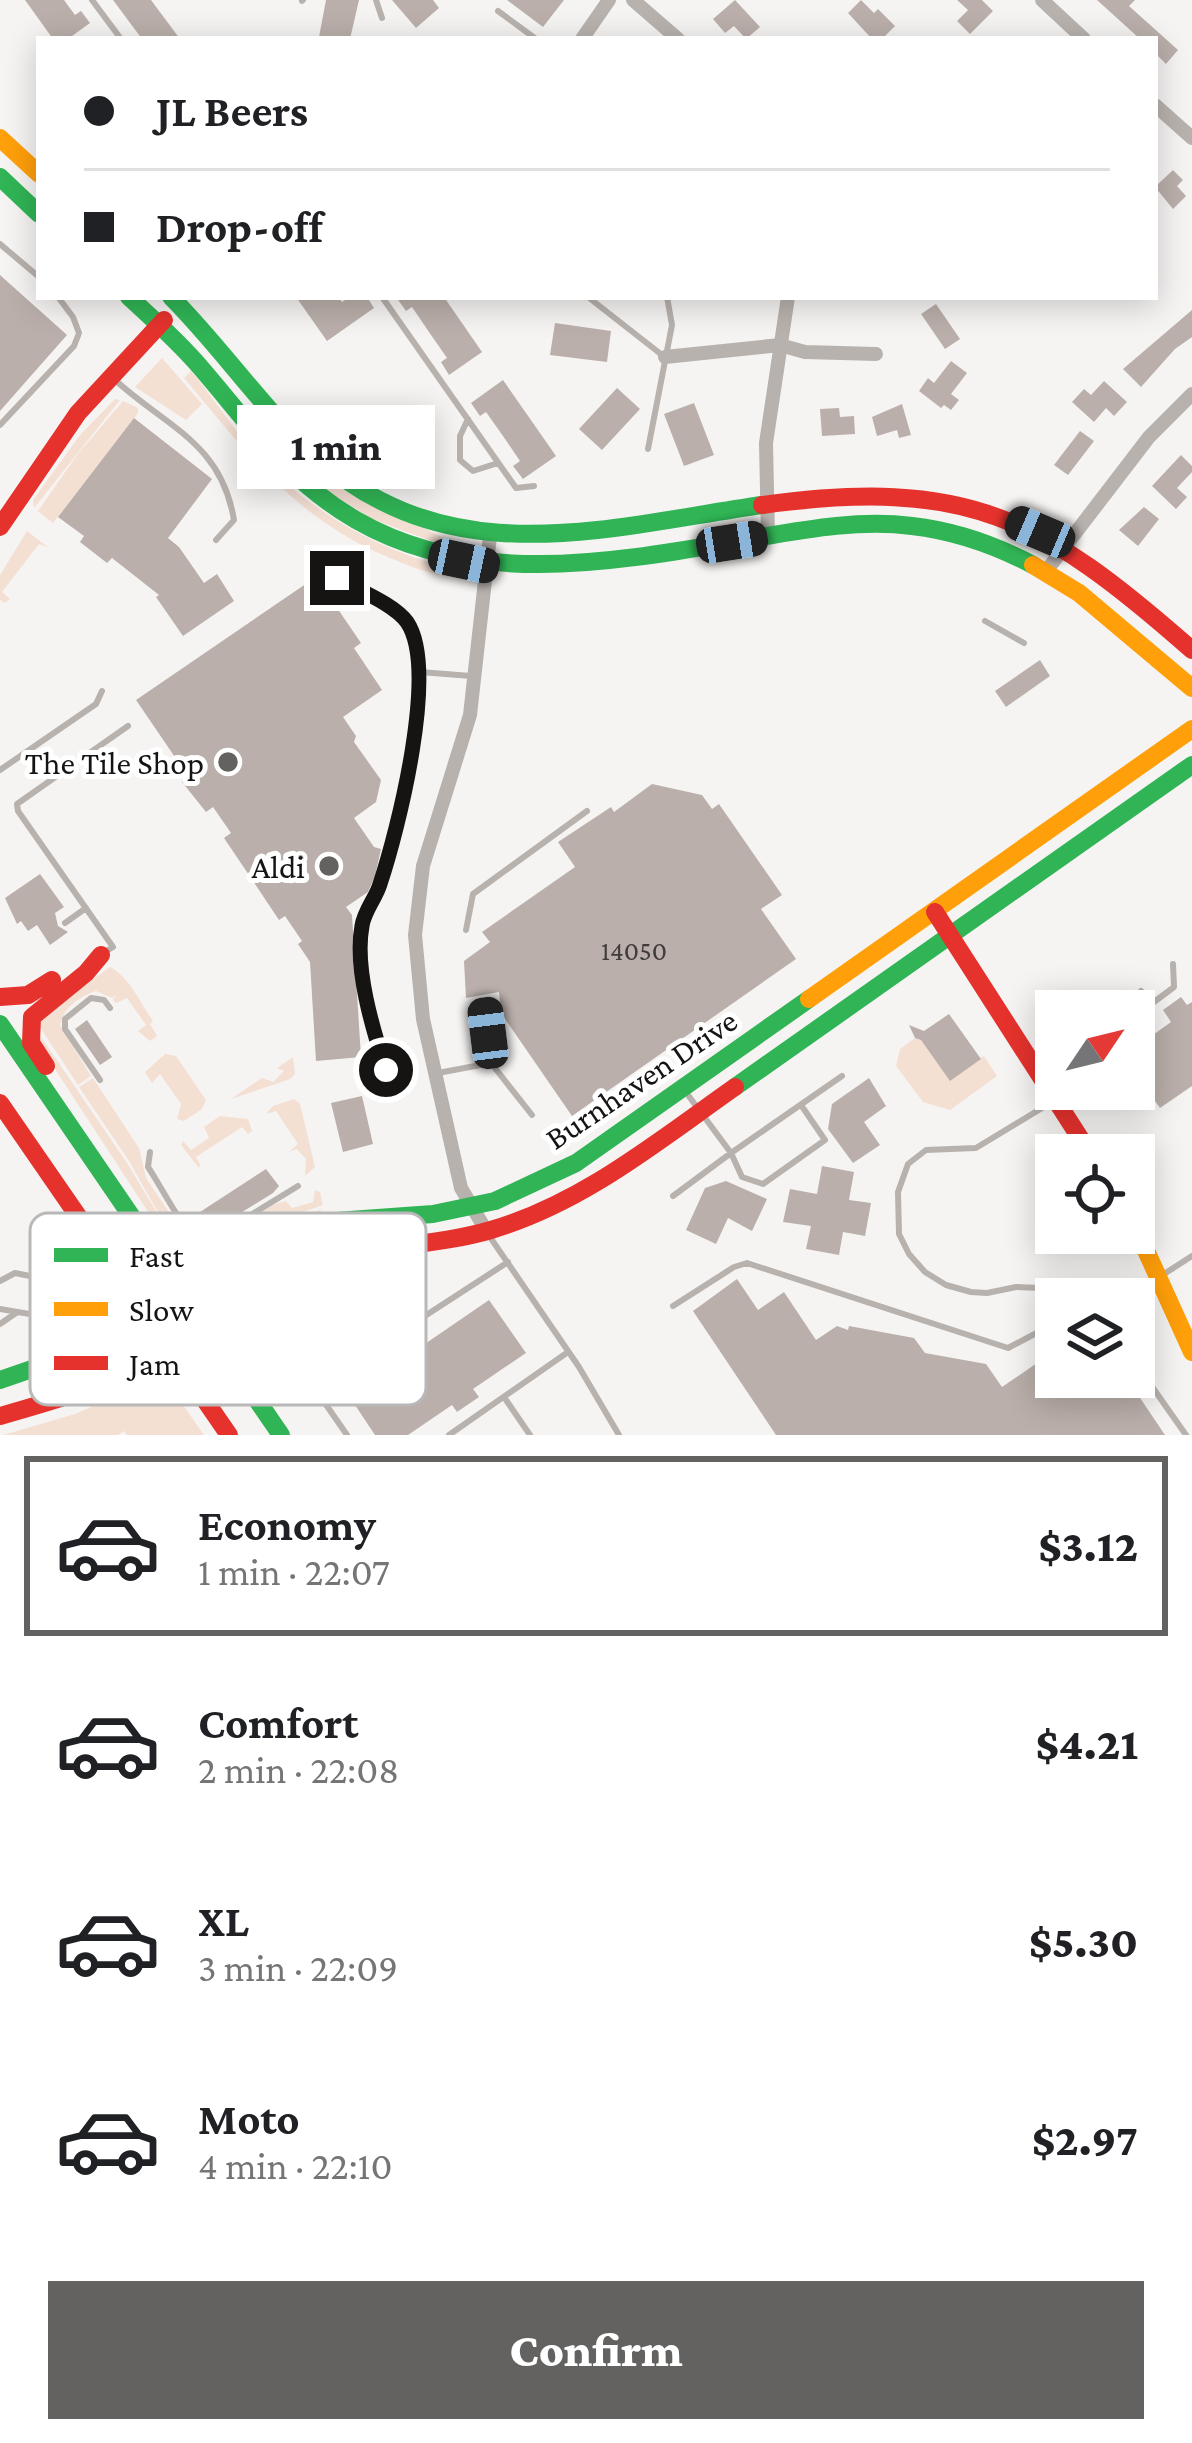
<!DOCTYPE html>
<meta charset="utf-8">
<style>
:root{--surface:#fff;--page:#f2f2f2;--text:#202124;--muted:#757577;--line:#e0e0e0;--accent:#646261}
body{margin:0;font-family:"Crimson Pro",serif;background:var(--page);color:var(--text);height:100vh;display:flex;flex-direction:column;font-size:45px;white-space:nowrap}
*{box-sizing:border-box;margin:0}
p{font-size:39px;color:var(--muted)}
.icon{flex:none;width:66px;height:66px;fill:none;stroke:currentColor;stroke-width:2;stroke-linecap:round;stroke-linejoin:round}
.map{position:relative;height:1435px;overflow:hidden}
.drawer{display:flex;flex-direction:column;background:var(--surface);flex:1}
.drawer>*{flex:none}
.banner{position:absolute;left:36px;top:36px;width:1122px;height:264px;border-radius:0px;box-shadow:0 6px 30px #0003;display:grid;align-content:center;height:264px;padding:0 48px;background:var(--surface)}
.needle{width:78px;rotate:55deg}
.tools{position:absolute;left:1035px;top:990px;display:grid;gap:24px}
.tools a{display:grid;place-items:center;width:120px;height:120px;border-radius:0px;background:var(--surface);box-shadow:0 6px 30px #0003;font-size:60px}
.end{position:absolute;width:54px;height:54px;margin:-27px;border:15px solid #151413;background:#fff;box-shadow:0 0 0 6px #fff}
.from{border-radius:50%}
.bubble{position:absolute;height:84px;border-radius:0px;background:var(--surface);box-shadow:0 6px 30px #0003;font-size:39px;font-weight:800;line-height:84px;text-align:center}
.car{position:absolute;width:36px;height:72px;margin:-36px -18px;border-radius:15px;box-shadow:0 0 9px 3px #0007;background:linear-gradient(#222 24%,#8ab4d8 0 40%,#222 0 76%,#8ab4d8 0 86%,#222 0)}
.banner b{display:flex;align-items:center;gap:42px;height:114px;font-size:45px}
.banner b+b{border-top:3px solid var(--line)}
.banner i{width:30px;height:30px;background:var(--text)}
ul{padding:21px 0 0;list-style:none}
li{display:flex;align-items:center;gap:36px;height:180px;margin:0 24px 18px;padding:0 24px;border:6px solid transparent;border-radius:0px}
li div{flex:1}
li b{display:block;font-size:45px}
li em{font-style:normal;font-weight:800}
li.on{border-color:var(--accent)}
li>.icon{width:108px;height:108px;stroke-width:1.5}
.button{display:flex;gap:24px;margin-top:auto;padding:24px 48px}
.button a{flex:1;height:138px;border-radius:0px;background:var(--accent);color:#fff;font-size:48px;font-weight:800;line-height:138px;text-align:center}
.map>svg:first-child{display:block}
.green{fill:#f4dfd3}
.building{fill:#baafaa}
.lines{fill:none;stroke-linecap:round;stroke-linejoin:round}
.lane{stroke:#b8b2ae;stroke-width:6}
.street{stroke:#b8b2ae;stroke-width:14}
.fast{stroke:#30b455;stroke-width:18}
.slow{stroke:#ff9f0a;stroke-width:18}
.jam{stroke:#e5322d;stroke-width:18}
.route{stroke:#151413;stroke-width:15}
.poi-dot{fill:#646261;stroke:#fff;stroke-width:4.5}
.labels{text-anchor:middle;dominant-baseline:central;stroke-width:10;stroke-linejoin:round;paint-order:stroke}
.number-label{font-size:27px;fill:#3e3b39}
.poi-label{font-size:33px;fill:#151413;stroke:#fff;text-anchor:end}
.street-label{font-size:33px;fill:#151413;stroke:#fff}
.key{fill:#fff;stroke:#b9b8b8;stroke-width:3}
.key-label{font-size:33px;fill:#151413}
</style>
<div class="map">
<svg width="1192" height="1435" viewBox="0 0 1192 1435">
<rect width="100%" height="100%" fill="#f6f4f3"/>
<!-- green -->
<path class="green" d="M162,358L202,404L186,420L135,387Z
M191,371C211,395 228,421 248,445C303,508 378,553 460,570L470,578C443,579 415,569 390,558C294,518 248,454 184,378Z
M115,399L120,400L34,508L33,500L80,435Z
M123,401L138,408V413L53,523L38,511L77,455Z
M326,482L455,543L453,549L372,519L323,488Z
M27,531L49,548L39,544L2,592L10,599L5,603L0,600V575Z
M110,967C129,976 141,1004 153,1021L150,1024L157,1036L150,1041L138,1031L146,1025L127,998L116,1003L113,1000L116,995L112,998L96,991C79,997 64,1007 60,1025L91,1076L78,1085L36,1021Z
M37,1031L127,1163L189,1266L186,1270L38,1043Z
M915,1038L921,1040L950,1080L984,1056L997,1076L950,1110L923,1102L896,1066L900,1049Z
M165,1054L176,1056L206,1100L202,1109L184,1121L177,1119L181,1104L160,1074L152,1083L145,1072Z
M293,1057L295,1074L290,1079L231,1099L262,1078L273,1082L284,1071L277,1068Z
M93,1078L139,1148L146,1178L173,1218L165,1225L129,1161L79,1087Z
M294,1099L300,1104L315,1167L305,1176L306,1159L297,1149L289,1152L298,1144L276,1111L266,1114L273,1106Z
M220,1116L248,1119L252,1131L248,1134L242,1127L196,1157L201,1166L198,1167L181,1145L183,1141L191,1150L209,1138L204,1127Z
M315,1190L320,1192L323,1205L261,1227L192,1265L167,1228L177,1224L192,1246L203,1250L275,1204L286,1201L292,1208L313,1202Z
M322,1209L316,1216L258,1238L197,1272L195,1268L265,1229Z
M163,1376L204,1435H127L124,1431L118,1435H3L75,1414Z"/>
<!-- building -->
<path class="building" d="M25,0H64L75,15L81,11L90,23L68,39H53Z
M113,0H151L180,39H142Z
M326,0H359L350,39L319,37Z
M392,0H433L439,8L416,28Z
M507,0H564L543,27Z
M735,0L760,27L746,39L734,26L725,33L713,19Z
M861,0L874,13L878,9L895,26L882,39H872L848,13Z
M957,0H982L993,11L970,34L957,21L968,10Z
M1097,0H1135L1129,6L1178,50L1166,64L1155,53V39H1140Z
M1173,170L1183,180L1177,186L1186,196L1173,209L1155,187Z
M0,275L67,335L0,411Z
M296,297H338L342,302L350,297H367L374,308L327,341Z
M396,297H444L482,352L449,375L441,362L447,358L429,332L412,307L406,311Z
M936,304L960,339L945,349L921,314Z
M1192,310V337L1175,349L1141,387L1123,369Z
M555,323L611,331L607,362L550,355Z
M951,361L967,373L951,394L959,400L951,410L944,405L941,408L919,391L928,378L934,383Z
M503,380L556,456L523,479L513,466L520,461L503,436L486,412L480,416L471,403Z
M1104,381L1127,402L1114,416L1106,408L1094,422L1072,402L1084,389L1091,395Z
M617,388L640,409L602,450L579,429Z
M694,403L714,455L684,466L664,414Z
M902,404L911,435L899,438L897,430L877,436L872,417Z
M839,408L840,417L854,416L855,434L822,436L820,409Z
M134,418L212,479L168,538L179,547L204,583L217,574L234,601L183,636L156,597L159,595L112,558L107,563L80,542L84,536L58,517Z
M1080,431L1094,441L1068,475L1054,465Z
M1181,455L1192,466V472L1177,488L1187,497L1176,509L1152,486Z
M1144,507L1159,519L1138,546L1119,530Z
M316,577L361,643L354,648L382,690L343,717L356,736L354,742L381,780L376,802L354,818L374,847L381,849L375,876L368,892L346,907L352,915L361,1057L316,1061L310,962L298,944L302,941L285,916L279,920L255,884L224,838L231,833L213,807L206,812L182,782L184,780L177,769L181,766L136,700Z
M1040,660L1050,676L1006,707L995,691Z
M652,784L702,795L712,809L719,804L782,895L761,909L796,959L572,1116L501,1013L499,992L466,998L464,961L490,942L482,932L575,867L558,842L611,807L614,812Z
M40,874L64,907L55,913L58,926L68,932L50,945L37,925L28,931L21,921L17,924L5,898Z
M1181,997L1187,1005L1192,1002V1086L1160,1108L1134,1072V1064L1146,1055L1139,1045L1171,1022L1163,1010Z
M949,1014L981,1059L950,1081L921,1040L915,1038L909,1025L924,1031Z
M87,1020L112,1057L100,1065L75,1029Z
M869,1078L886,1106L864,1122L880,1145L853,1163L828,1129L832,1104Z
M362,1096L373,1144L343,1152L331,1103Z
M822,1166L854,1172L849,1200L871,1203L865,1236L843,1232L839,1255L806,1249L811,1226L783,1222L790,1189L817,1194Z
M266,1169L279,1186L273,1193L216,1228L200,1212Z
M726,1181L767,1199L752,1231L728,1218L716,1244L686,1230L705,1188Z
M737,1279L758,1310L784,1292L816,1340L837,1326L848,1330L849,1326L914,1338L925,1353L986,1364L1002,1387L1056,1350V1377H1126L1165,1435H776L693,1311Z
M489,1300L526,1353L473,1389L479,1397L457,1412L452,1405L408,1435H375L349,1396Z"/>
<g class="lines">
<!-- lane -->
<path class="lane" d="M92,0L121,39
M376,0L382,18
M302,1L303,0
M498,11L536,39
M0,244L39,277
M382,297L516,488L534,486
M588,297L662,355
M114,379C166,427 221,442 234,520L216,540
M468,419L460,436V460L473,471L498,463
M0,425L74,346L79,333L73,317L58,297
M648,449L672,325L667,297
M337,579C392,610 408,605 420,672L471,676
M985,621L1024,643
M0,770L96,704L102,691
M65,923L86,908
M466,930L473,894L587,811
M108,950L113,947L18,811L17,804L128,726
M1141,991L1154,1002L1174,987L1173,964
M484,1002L491,1063
M386,1070C372,1030 354,966 362,924C365,909 376,897 381,882C401,814 415,742 420,672
M438,1073L491,1063L532,1115
M100,1080L65,1029V1019L91,998L104,1000L110,1008
M685,1091L731,1153L842,1076
M1052,1102L976,1148L926,1150L908,1164L898,1192L899,1234L909,1254L925,1272L946,1285L971,1292L987,1293L1016,1287L1136,1292L1192,1256
M150,1152L148,1167C161,1186 186,1236 202,1245L298,1186
M673,1196L731,1153L742,1177L763,1184L825,1140L801,1105
M490,1237L579,1367L619,1435
M313,1267L371,1351L508,1262
M0,1281L15,1273L60,1282L53,1318L0,1309
M673,1306L734,1267L747,1263L1008,1348L1044,1329L1056,1328
M0,1324L16,1313
M1134,1361L1186,1435
M504,1397L530,1435
M347,1435L320,1396L322,1382L371,1351
M449,1435L568,1352"/>
<!-- street -->
<path class="street" d="M633,0L678,39
M1042,0L1084,39
M582,39L609,0
M1155,105L1192,138
M665,357L780,345L805,352L876,354
M768,536L766,443L788,297
M1047,570L1149,437L1192,394
M487,1232L461,1188L423,1019L415,935L423,866L470,715L490,536"/>
<!-- fast -->
<path class="fast" d="M0,177L39,214
M129,297C154,320 179,342 201,368C251,426 287,480 356,520C477,590 619,561 749,539C802,530 858,519 912,526C956,531 995,545 1033,565
M171,297C221,347 261,407 313,454C449,576 603,528 762,505
M0,1024L281,1435
M735,1087L1192,765
M0,1380L113,1341L238,1259L294,1234L336,1221L433,1214L495,1201L576,1163L809,999"/>
<!-- slow -->
<path class="slow" d="M0,138L39,174
M1033,565L1079,593L1192,688
M809,999L1192,729
M1134,1224L1192,1352"/>
<!-- jam -->
<path class="jam" d="M762,505C967,477 1041,517 1192,650
M0,527L78,413L164,320
M935,912L1091,1155
M0,997L28,995L52,980
M46,1066L31,1043L32,1017L86,973L101,955
M0,1103L229,1435
M0,1416C53,1401 106,1386 154,1359C202,1331 244,1294 294,1271C356,1244 426,1249 491,1230C583,1203 658,1141 735,1087"/>
</g>
<g class="lines">
<!-- route -->
<path class="route" d="M337,578C357,590 393,603 407,622C439,669 398,830 380,884C376,898 364,911 362,926C354,968 373,1030 386,1070"/>
</g>
<!-- markers -->
<g class="poi-dot">
<circle cx="228" cy="762" r="12"/>
<circle cx="329" cy="866" r="12"/>
</g>
<g class="labels">
<!-- number labels -->
<g class="number-label">
<text x="634" y="951">14050</text>
</g>
<!-- poi labels -->
<g class="poi-label">
<text x="204" y="762">The Tile Shop</text>
<text x="305" y="866">Aldi</text>
</g>
<!-- street labels -->
<g class="street-label">
<text transform="translate(641 1079) rotate(-34)">Burnhaven Drive</text>
</g>
</g>
<!-- legend -->
<rect x="30" y="1213" width="396" height="192" rx="18" class="key"/>
<rect x="54" y="1248" width="54" height="14" fill="#30b455"/>
<rect x="54" y="1302" width="54" height="14" fill="#ff9f0a"/>
<rect x="54" y="1356" width="54" height="14" fill="#e5322d"/>
<g class="key-label">
<text x="129" y="1267">Fast</text>
<text x="129" y="1321">Slow</text>
<text x="129" y="1375">Jam</text>
</g>
</svg>
<div class="tools">
<a><svg class="needle" viewBox="-14 -14 28 28"><path d="M0-13l5 13h-10z" fill="#e53935"/><path d="M0 13l5-13h-10z" fill="#757577"/></svg></a>
<a><svg class="icon" aria-label="locate" viewBox="0 0 24 24"><circle cx="12" cy="12" r="6"/><path d="M12 2v4M12 18v4M2 12h4M18 12h4"/></svg></a>
<a><svg class="icon" aria-label="layers" viewBox="0 0 24 24"><path d="M12 4l9 5-9 5-9-5zM3 14l9 5 9-5"/></svg></a>
</div>
<i class="end from" style="left:386px;top:1070px"></i>
<i class="end" style="left:337px;top:578px"></i>
<div class="bubble" style="left:237px;top:405px;width:198px">1 min</div>
<i class="car" style="left:1040px;top:532px;rotate:293deg"></i>
<i class="car" style="left:732px;top:542px;rotate:81deg"></i>
<i class="car" style="left:464px;top:561px;rotate:102deg"></i>
<i class="car" style="left:488px;top:1033px;rotate:353deg"></i>
<div class="banner">
<b><i class="from"></i>JL Beers</b>
<b><i></i>Drop-off</b>
</div>
</div>
<section class="drawer">
<ul>
<li class="on"><svg class="icon" aria-label="car" viewBox="0 0 24 24"><path d="M5 17H2v-5l4-1 3-4h7l3 4 3 1v5h-3M9 17h6M6 11h13"/><circle cx="7" cy="17" r="2"/><circle cx="17" cy="17" r="2"/></svg><div><b>Economy</b><p>1 min · 22:07</p></div><em>$3.12</em></li>
<li><svg class="icon" aria-label="car" viewBox="0 0 24 24"><path d="M5 17H2v-5l4-1 3-4h7l3 4 3 1v5h-3M9 17h6M6 11h13"/><circle cx="7" cy="17" r="2"/><circle cx="17" cy="17" r="2"/></svg><div><b>Comfort</b><p>2 min · 22:08</p></div><em>$4.21</em></li>
<li><svg class="icon" aria-label="car" viewBox="0 0 24 24"><path d="M5 17H2v-5l4-1 3-4h7l3 4 3 1v5h-3M9 17h6M6 11h13"/><circle cx="7" cy="17" r="2"/><circle cx="17" cy="17" r="2"/></svg><div><b>XL</b><p>3 min · 22:09</p></div><em>$5.30</em></li>
<li><svg class="icon" aria-label="car" viewBox="0 0 24 24"><path d="M5 17H2v-5l4-1 3-4h7l3 4 3 1v5h-3M9 17h6M6 11h13"/><circle cx="7" cy="17" r="2"/><circle cx="17" cy="17" r="2"/></svg><div><b>Moto</b><p>4 min · 22:10</p></div><em>$2.97</em></li>
</ul>
<div class="button"><a>Confirm</a></div>
</section>
